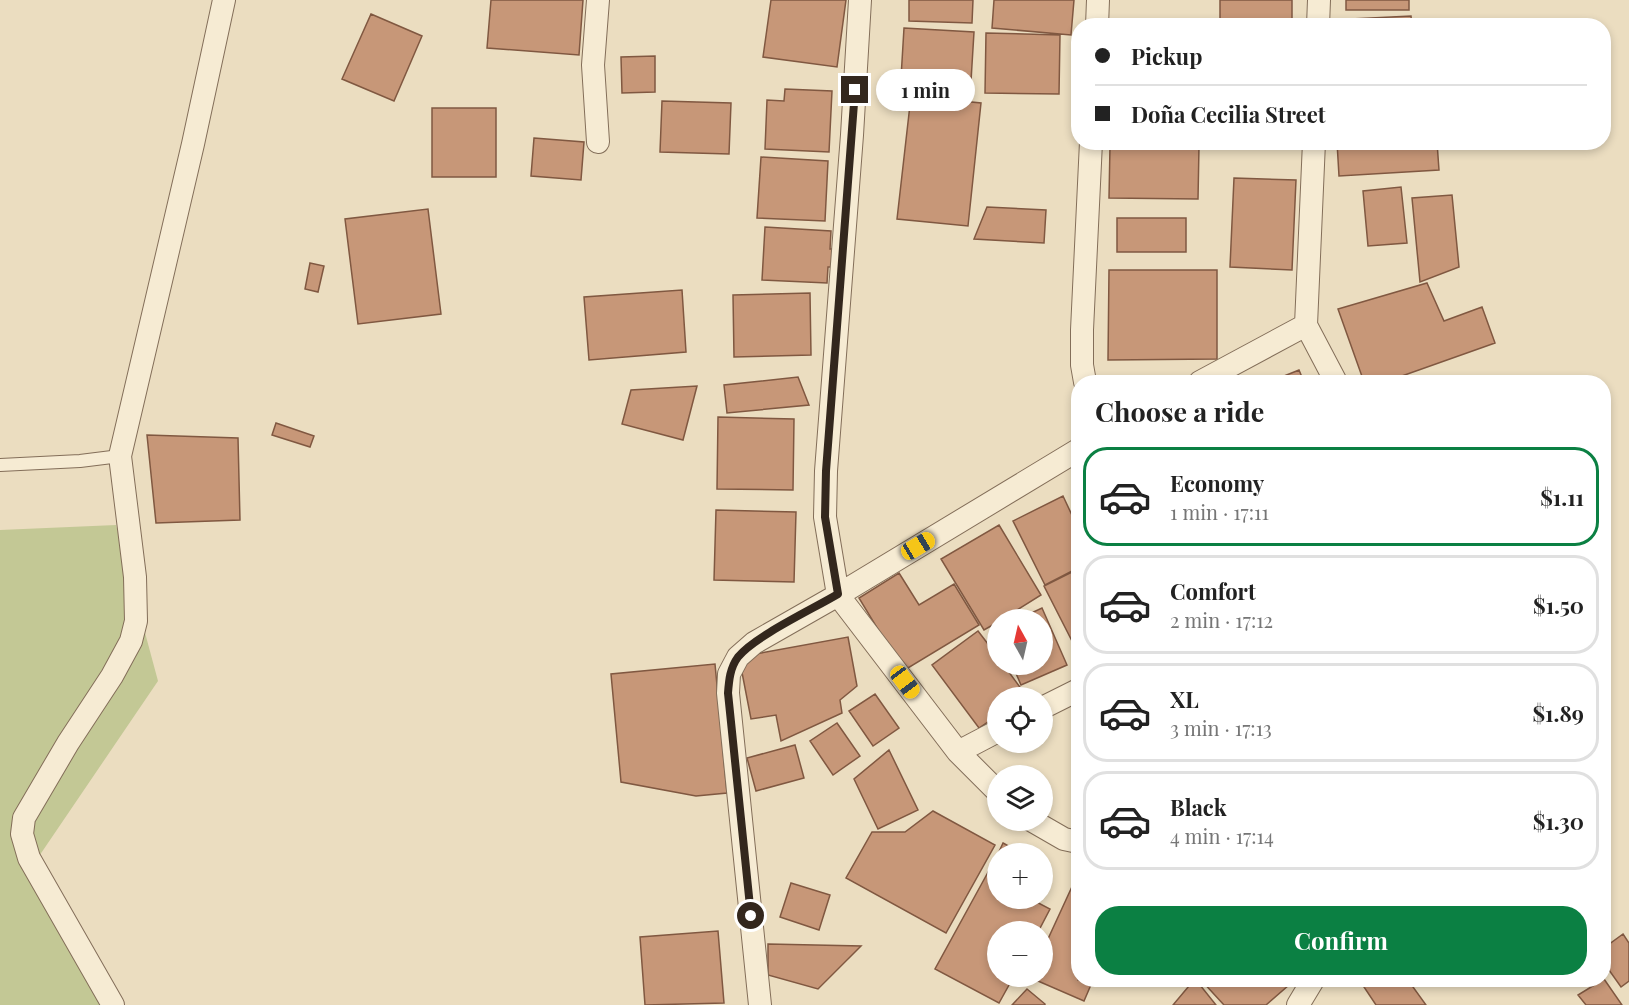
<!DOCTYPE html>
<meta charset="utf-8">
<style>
:root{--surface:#fff;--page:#f6f6f6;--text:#222;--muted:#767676;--line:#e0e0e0;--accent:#0b8043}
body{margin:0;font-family:"Playfair Display",serif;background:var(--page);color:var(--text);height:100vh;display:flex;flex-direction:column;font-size:22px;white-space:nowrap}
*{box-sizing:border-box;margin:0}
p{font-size:20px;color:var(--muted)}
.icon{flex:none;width:33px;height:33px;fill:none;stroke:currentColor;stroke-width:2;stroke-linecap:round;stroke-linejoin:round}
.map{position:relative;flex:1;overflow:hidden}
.sheet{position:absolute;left:1071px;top:375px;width:540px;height:612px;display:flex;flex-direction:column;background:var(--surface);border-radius:24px;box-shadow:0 3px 9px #0003}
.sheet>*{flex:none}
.guide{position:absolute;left:1071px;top:18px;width:540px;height:132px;border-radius:24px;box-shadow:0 3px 9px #0003;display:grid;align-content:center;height:132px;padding:0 24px;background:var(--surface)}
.needle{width:39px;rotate:352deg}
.buttons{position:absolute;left:987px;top:609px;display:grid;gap:12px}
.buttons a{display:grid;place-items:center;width:66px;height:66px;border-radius:50%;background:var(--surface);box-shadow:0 3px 9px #0003;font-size:30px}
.end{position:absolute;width:27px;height:27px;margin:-14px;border:8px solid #33271d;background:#fff;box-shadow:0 0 0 3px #fff}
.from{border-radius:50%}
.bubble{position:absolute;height:42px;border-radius:21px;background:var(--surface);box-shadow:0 3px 9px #0003;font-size:20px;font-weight:700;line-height:42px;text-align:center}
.car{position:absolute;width:18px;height:36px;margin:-18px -9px;border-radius:8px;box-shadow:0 0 4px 2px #0007;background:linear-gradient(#f5c518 24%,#345 0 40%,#f5c518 0 76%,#345 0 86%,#f5c518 0)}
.guide b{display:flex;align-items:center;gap:21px;height:57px;font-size:22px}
.guide b+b{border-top:2px solid var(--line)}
.guide i{width:15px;height:15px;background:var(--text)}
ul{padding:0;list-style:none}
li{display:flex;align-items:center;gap:18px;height:99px;margin:0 12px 9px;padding:0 12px;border:3px solid var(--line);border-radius:24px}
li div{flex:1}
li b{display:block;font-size:22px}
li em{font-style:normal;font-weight:700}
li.active{border-color:var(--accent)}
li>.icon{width:54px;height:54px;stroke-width:1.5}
h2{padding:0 24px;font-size:27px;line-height:72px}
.button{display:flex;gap:12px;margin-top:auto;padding:12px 24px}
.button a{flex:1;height:69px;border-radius:24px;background:var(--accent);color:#fff;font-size:24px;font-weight:700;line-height:69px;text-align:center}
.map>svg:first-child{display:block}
.green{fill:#c3c895}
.building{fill:#c79778;stroke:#805841;stroke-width:1.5}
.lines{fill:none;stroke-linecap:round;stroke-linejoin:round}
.service-casing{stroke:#836e59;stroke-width:14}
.minor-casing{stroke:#836e59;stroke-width:24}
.service{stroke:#f6ebd3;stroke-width:12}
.minor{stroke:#f6ebd3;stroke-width:22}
.route{stroke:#33271d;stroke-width:8}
</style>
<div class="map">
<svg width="1629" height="1005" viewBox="0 0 1629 1005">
<rect width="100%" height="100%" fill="#ebddc0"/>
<!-- green -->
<path class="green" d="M116,525L158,681L31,868L100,1005H0V530Z"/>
<!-- building -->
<path class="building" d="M491,0H583L579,55L487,48Z
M771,0H846L837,67L763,57Z
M909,0H973L972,23L909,21Z
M994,0H1074L1071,35L992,28Z
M1220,0H1292V26H1220Z
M1346,0H1409V10H1346Z
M371,14L422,36L394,101L342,79Z
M1411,16L1412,26H1351V19Z
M904,28L974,32L971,81L901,78Z
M986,33L1060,35L1059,94L985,93Z
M655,56V92L622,93L621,57Z
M785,89L832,91L829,152L765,149L767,100L784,101Z
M911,96L981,103L968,226L897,219Z
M662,101L731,103L729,154L660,152Z
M432,108H496V177H432Z
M534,138L584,142L581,180L531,176Z
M1337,142H1437L1439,170L1339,176Z
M1110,146L1199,147L1198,199L1109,198Z
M761,157L828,161L825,221L757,218Z
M1234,178L1296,180L1292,270L1230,267Z
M1401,187L1407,243L1368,246L1363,191Z
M1452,195L1459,267L1420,282L1412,198Z
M987,207L1046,210L1044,243L974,239Z
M428,209L441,314L358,324L345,219Z
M1117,218H1186V252H1117Z
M765,227L831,231L830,249H836V267H828L827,283L762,280Z
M310,263L324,266L318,292L305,289Z
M1109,270H1217V359L1108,360Z
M1427,283L1444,321L1482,307L1495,343L1385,382H1364L1338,309Z
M682,290L686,352L589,360L584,297Z
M810,293L811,355L734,357L733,295Z
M1299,370L1304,382H1269Z
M798,377L809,405L727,413L724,385Z
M697,386L683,440L622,424L631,390Z
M718,417L794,419L793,490L717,489Z
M276,423L314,436L310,447L272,435Z
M147,435L238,438L240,520L156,523Z
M1063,496L1078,528V568L1045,585L1013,521Z
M716,510L796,512L794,582L714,580Z
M999,525L1041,595L1001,620H998V622L984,630L941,559Z
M1078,569V640L1073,643L1044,586Z
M899,573L919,605L954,584L979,625L903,671L859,598Z
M1042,608L1067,665L1021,685L1012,664H1042V620H1016Z
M978,631L998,657V664H1003L1025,694L1021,698H998V715L979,728L932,665Z
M848,637L857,686L840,700L842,713L781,741L776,715L751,719L739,657Z
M715,664L727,793L696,796L621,782L611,674Z
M875,694L899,728L873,746L849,711Z
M837,723L860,756L833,775L810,741Z
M795,745L804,778L756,791L747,758Z
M889,750L918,810L878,829L854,779Z
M933,811L995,845L946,933L846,878L872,832H905Z
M1003,843L1023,854H998Z
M998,854V898H1029L1050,909L1038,932H998V976H1014L999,1003L935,969Z
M1076,878L1078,879V980H1093L1084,1001L1031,978L1042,976V952Z
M791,883L830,895L819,930L780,917Z
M718,931L724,1003L645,1005L640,937Z
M1623,934L1629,943V981L1621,987L1604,963V948Z
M768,944L861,946L818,989L768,975Z
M1604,979L1622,1005H1586L1578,995Z
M1194,980H1196L1216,1005H1173Z
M1201,980H1284L1289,985L1266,1005H1224Z
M1375,980H1408L1426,1005H1376L1364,987Z
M1027,989L1045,1004V1005H1012Z"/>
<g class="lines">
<defs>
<path id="service" d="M0,465L80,461L120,456"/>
<path id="minor" d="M598,0L593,65L598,142
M860,0L852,135L826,471L825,517L838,595L958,752L998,792
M1097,26L1098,0
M1318,26L1319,0
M1314,142L1306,325L1336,382
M1085,382L1082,365V330L1091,142
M1200,382L1306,325
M1042,708L1078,690
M958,752L998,731
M1031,820L1064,839L1078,842
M113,1005L29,858L22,834L24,818L68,743L112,676L131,641L136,621L135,577L120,456L193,144L224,0
M760,1005L728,693L729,674L738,657L754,643L838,595L1078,450
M1298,1005L1313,980"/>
</defs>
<!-- service casing -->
<use href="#service" class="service-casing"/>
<!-- minor casing -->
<use href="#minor" class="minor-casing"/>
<!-- service -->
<use href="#service" class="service"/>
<!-- minor -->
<use href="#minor" class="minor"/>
</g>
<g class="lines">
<!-- route -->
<path class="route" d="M751,916L728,693C729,680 730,668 738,657C755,636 813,609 838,594L825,517L826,471L855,90"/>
</g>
</svg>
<div class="buttons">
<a><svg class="needle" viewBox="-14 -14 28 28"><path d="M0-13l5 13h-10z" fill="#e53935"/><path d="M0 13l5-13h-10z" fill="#767676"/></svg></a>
<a><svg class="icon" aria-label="locate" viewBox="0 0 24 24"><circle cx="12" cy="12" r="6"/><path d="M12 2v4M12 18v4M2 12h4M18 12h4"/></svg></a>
<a><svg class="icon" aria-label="layers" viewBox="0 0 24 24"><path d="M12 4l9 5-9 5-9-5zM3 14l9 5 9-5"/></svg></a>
<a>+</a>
<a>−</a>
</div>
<i class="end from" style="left:751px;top:916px"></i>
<i class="end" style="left:855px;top:90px"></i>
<div class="bubble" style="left:876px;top:69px;width:99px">1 min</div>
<i class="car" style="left:918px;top:546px;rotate:59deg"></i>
<i class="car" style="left:905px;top:682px;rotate:143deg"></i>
<div class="guide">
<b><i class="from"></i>Pickup</b>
<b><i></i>Doña Cecilia Street</b>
</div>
<section class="sheet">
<h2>Choose a ride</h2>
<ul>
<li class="active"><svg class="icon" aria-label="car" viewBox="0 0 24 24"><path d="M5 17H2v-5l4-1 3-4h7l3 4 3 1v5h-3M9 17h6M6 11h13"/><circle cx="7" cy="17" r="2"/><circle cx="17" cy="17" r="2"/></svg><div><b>Economy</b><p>1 min · 17:11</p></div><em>$1.11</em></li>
<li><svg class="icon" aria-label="car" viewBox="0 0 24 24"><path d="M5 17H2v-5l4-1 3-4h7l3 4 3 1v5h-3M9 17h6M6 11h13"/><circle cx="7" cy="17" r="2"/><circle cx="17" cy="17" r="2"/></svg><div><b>Comfort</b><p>2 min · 17:12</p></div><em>$1.50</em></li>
<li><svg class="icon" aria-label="car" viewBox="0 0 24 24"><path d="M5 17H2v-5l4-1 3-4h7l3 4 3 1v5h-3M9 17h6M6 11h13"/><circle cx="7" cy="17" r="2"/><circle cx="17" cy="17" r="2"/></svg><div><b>XL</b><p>3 min · 17:13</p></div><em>$1.89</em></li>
<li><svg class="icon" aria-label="car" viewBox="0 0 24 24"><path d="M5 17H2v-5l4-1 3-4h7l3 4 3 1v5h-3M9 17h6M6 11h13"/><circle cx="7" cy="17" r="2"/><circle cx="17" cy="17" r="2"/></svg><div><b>Black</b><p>4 min · 17:14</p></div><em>$1.30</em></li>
</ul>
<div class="button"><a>Confirm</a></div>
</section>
</div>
